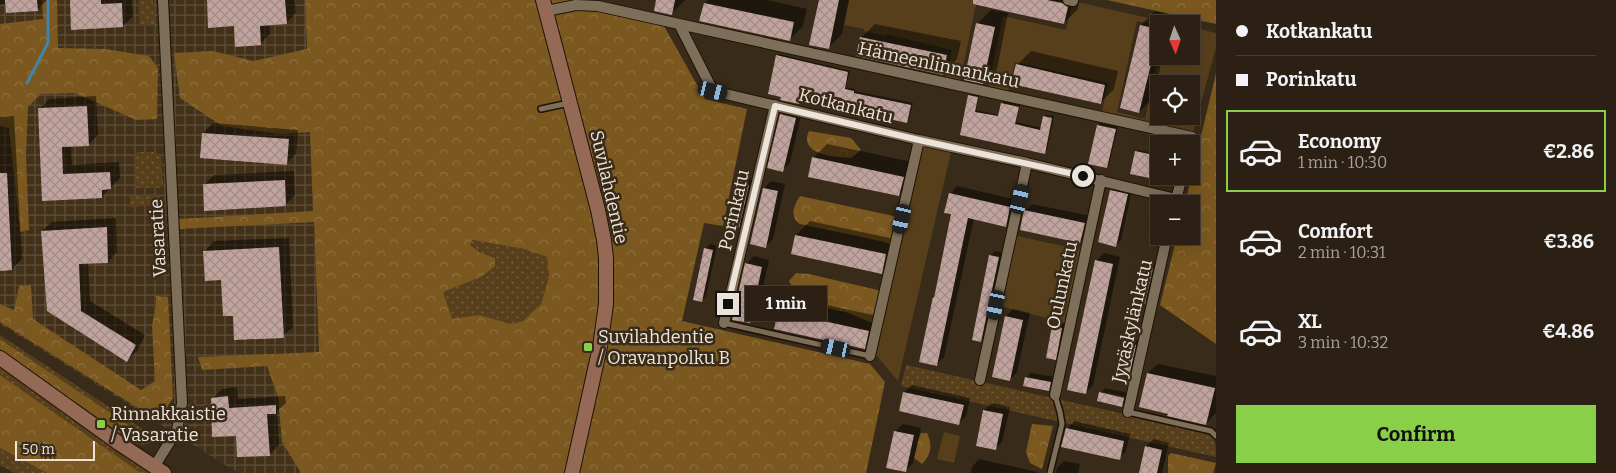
<!DOCTYPE html>
<meta charset="utf-8">
<style>
:root{--surface:#2b2013;--page:#33281c;--text:#f1f3f6;--muted:#a6a3a0;--line:#473e33;--accent:#89cf48}
body{margin:0;font-family:Bitter,serif;background:var(--page);color:var(--text);height:100vh;display:flex;flex-direction:column;font-size:19px;white-space:nowrap}
*{box-sizing:border-box;margin:0}
p{font-size:16px;color:var(--muted)}
.icon{flex:none;width:28px;height:28px;fill:none;stroke:currentColor;stroke-width:2;stroke-linecap:round;stroke-linejoin:round}
.map{position:relative;flex:1;overflow:hidden}
.side{display:flex;flex-direction:column;background:var(--surface);width:400px}
.side>*{flex:none}
.top-card{display:grid;align-content:center;height:110px;padding:0 20px;background:var(--surface)}
.needle{width:32px;rotate:177deg}
.tools{position:absolute;left:1150px;top:15px;display:grid;gap:10px}
.tools a{display:grid;place-items:center;width:50px;height:50px;border-radius:0px;background:var(--surface);box-shadow:0 5px 20px #0002,0 0 0 1px var(--line);font-size:25px}
.scale{position:absolute;left:15px;bottom:12px;width:80px;box-sizing:border-box;padding-left:5px;border:2px solid #ede4d9;border-top:0;font-size:14px;line-height:18px;white-space:nowrap;color:#ede4d9;-webkit-text-stroke:4px #392b19;paint-order:stroke}
.end{position:absolute;width:22px;height:22px;margin:-11px;border:6px solid #ede4d9;background:#111;box-shadow:0 0 0 2px #111}
.from{border-radius:50%}
.bubble{position:absolute;height:35px;border-radius:0px;background:var(--surface);box-shadow:0 5px 20px #0002,0 0 0 1px var(--line);font-size:16px;font-weight:700;line-height:35px;text-align:center}
.car{position:absolute;width:15px;height:30px;margin:-15px -8px;border-radius:6px;box-shadow:0 0 4px 1px #0007;background:linear-gradient(#222 24%,#8ab4d8 0 40%,#222 0 76%,#8ab4d8 0 86%,#222 0)}
.top-card b{display:flex;align-items:center;gap:18px;height:48px;font-size:19px}
.top-card b+b{border-top:1px solid var(--line)}
.top-card i{width:12px;height:12px;background:var(--text)}
ul{padding:0;list-style:none}
li{display:flex;align-items:center;gap:15px;height:82px;margin:0 10px 8px;padding:0 10px;border:2px solid transparent;border-radius:0px}
li div{flex:1}
li b{display:block;font-size:19px}
li em{font-style:normal;font-weight:700}
li.active{border-color:var(--accent)}
li>.icon{width:45px;height:45px;stroke-width:1.5}
.button{display:flex;gap:10px;margin-top:auto;padding:10px 20px}
.button a{flex:1;height:58px;border-radius:0px;background:var(--accent);color:#111;font-size:20px;font-weight:700;line-height:58px;text-align:center}
main{display:flex;flex:1;min-height:0}
.map>svg:first-child{display:block}
.industrial{fill:url(#industrial-grid)}
.grass{fill:url(#grass-dots)}
.forest{fill:url(#forest-crowns);fill-rule:evenodd}
.park{fill:#573f1c;fill-rule:evenodd}
.shadow{fill:#0007}
.lines{fill:none;stroke-linecap:round;stroke-linejoin:round}
.stream{stroke:#4582a8;stroke-width:3}
.building{fill:url(#building-cross-hatch)}
.lane-casing{stroke:#201303;stroke-width:8}
.street-casing{stroke:#201303;stroke-width:12}
.secondary-casing{stroke:#201303;stroke-width:16}
.lane{stroke:#7e6f5a;stroke-width:5}
.street{stroke:#7e6f5a;stroke-width:10}
.secondary{stroke:#946a57;stroke-width:14}
.route{stroke:#ede4d9;stroke-width:6}
.poi-dot{fill:#89cf48;stroke:#392b19;stroke-width:2}
.labels{text-anchor:middle;dominant-baseline:central;stroke-width:5;stroke-linejoin:round;paint-order:stroke}
.street-label{font-size:18px;fill:#ede4d9;stroke:#392b19}
.poi-label{font-size:18px;fill:#ede4d9;stroke:#392b19;text-anchor:start}
</style>
<main>
<div class="map">
<svg width="1216" height="473" viewBox="0 0 1216 473">
<defs>
<pattern id="industrial-grid" width="8" height="8" patternUnits="userSpaceOnUse" patternTransform="scale(1.25)"><rect width="8" height="8" fill="#423118"/><path d="M0 4h8M4 0v8" fill="none" stroke="#5e4f39"/></pattern>
<pattern id="grass-dots" width="8" height="8" patternUnits="userSpaceOnUse" patternTransform="scale(1.25)"><rect width="8" height="8" fill="#573f1c"/><path d="M2 2h.1M6 6h.1" fill="none" stroke="#6f5b3c" stroke-width="1.8" stroke-linecap="round"/></pattern>
<pattern id="forest-crowns" width="20" height="18" patternUnits="userSpaceOnUse" patternTransform="scale(1.25)"><rect width="20" height="18" fill="#7b581f"/><path d="M2 6a3 3 0 1 1 6 0M12 15a3 3 0 1 1 6 0" fill="none" stroke="#8e703f"/></pattern>
<pattern id="building-cross-hatch" width="8" height="8" patternUnits="userSpaceOnUse" patternTransform="scale(1.25)"><rect width="8" height="8" fill="#c1a39d"/><path d="M0 0l8 8M0 8l8-8" fill="none" stroke="#a28b86"/></pattern>
</defs>
<rect width="100%" height="100%" fill="#392b19"/>
<!-- industrial -->
<path class="industrial" d="M0,0H305L320,380L300,473H238L0,324Z"/>
<!-- grass -->
<path class="grass" d="M139,0H153L154,26H139Z
M135,152H156L161,156L163,184L160,188H136Z
M159,195L165,200V205L130,207V196Z
M472,240L524,249L547,257L549,277L541,304L523,321L511,324L479,315L452,320L442,292L481,277L495,258L479,252L469,245Z
M0,335L150,434L157,441L143,445L130,443L0,352V349L124,436L142,434L0,339Z
M906,365L1205,432C1216,438 1216,444 1216,457L901,386Z
M0,367L109,445L152,473H141L0,375Z
M0,448L47,473H15L0,465Z"/>
<!-- forest -->
<path class="forest" d="M42,0H57L58,48L105,49L149,56L158,68L157,119L136,120L75,93L41,94L28,107L26,155L29,230L20,232L9,128L0,126V24L43,19Z
M305,0H593L594,11L664,26L705,99L747,109L723,226L704,223L682,321L870,364L885,382L866,473H300V471L282,442L278,397L267,366L202,370L198,357L319,352L314,222L180,229L179,219L313,211L310,132L280,134L222,126L180,98L174,53L213,51L253,61L307,49ZM472,240L524,249L547,257L549,277L541,304L523,321L511,324L479,315L452,319L443,292L481,277L495,266V258L479,252L470,245Z
M1107,0H1216V24Z
M1216,73V344L1160,305L1177,236H1191V204H1185Z
M809,131L851,138L861,150L851,158C835,157 798,155 809,131Z
M800,196L889,215L920,224L911,257L885,242L800,224C789,217 794,205 800,196Z
M796,273L809,274L899,295L897,334L849,313L806,303L797,296L789,281Z
M31,285L33,319L141,390L155,381L152,326L156,305V296L168,297L173,398L159,421L0,322V304L14,310L19,286Z
M0,339L142,434L144,441L124,436L0,349Z
M0,375L141,473H47L0,448Z
M1032,424L1053,426L1042,469L1030,463L1026,452Z
M921,433H927C933,445 931,455 922,464L914,458L918,441Z
M1171,453L1216,463L1213,473H1168V456Z"/>
<!-- park -->
<path class="park" d="M849,0H977L959,86L945,83L952,50L886,34L885,36L864,31V29L844,25Z
M1073,1L1175,24H1159V26L1137,21L1117,112L1145,119L1159,50V56H1191V27L1216,33V47L1192,137L1101,117L1108,83L1015,62L1007,96L987,92L1003,16L1066,30ZM1159,84H1191V116H1159Z
M920,146L951,152L898,381L876,355Z
M1012,235L1086,251L1070,324L996,305Z
M944,432L960,436L954,463L937,459Z"/>
<!-- shadow -->
<path class="shadow" d="M0,0H47L37,10L6,4L0,5Z
M71,0H132L133,16L123,26Z
M208,0H295L296,13L286,23L269,24L270,34L260,44L235,25Z
M658,0H685L672,13Z
M708,0H768L807,9L803,26L789,40L705,3Z
M820,0H849L842,34L828,48Z
M982,0H1079L1078,9L1064,23Z
M991,10L1008,13L997,69L983,83L977,24Z
M1155,11L1173,16L1171,24H1159V56H1163L1153,98L1139,112L1141,25Z
M875,24L961,41L957,59L943,73L861,38Z
M1031,51L1118,71L1114,89L1100,103L1017,65Z
M779,54L850,71L846,87L855,89V91L913,103L909,119L907,121L844,97L822,93L820,102L818,104L801,101L799,103L777,56Z
M972,93L979,95L976,110L999,115L1002,103L1004,101L1020,105L1016,122L1042,128L1044,117L1046,115L1054,116L1047,150L1045,152L961,134L970,95Z
M96,96L98,135L88,145L71,146L72,165L119,162L120,178L102,197L43,200L39,109L49,99Z
M788,107L802,111L790,163L783,170L781,115Z
M14,116L22,259L12,269L0,270V117Z
M213,123L298,130L296,154L287,163L203,133Z
M1100,123L1118,127L1109,165L1107,167L1098,125Z
M827,144L917,163L913,181L899,195L813,158Z
M1138,150L1159,154V176H1164L1162,179L1132,173L1136,152Z
M294,171L295,195L285,205L204,185L214,175Z
M743,173L750,175L749,179L753,180L743,222L739,227L728,225L738,178Z
M771,181L785,184L773,239L766,246L764,188Z
M957,186L1017,200L1013,218L1006,226L974,218L944,357L936,365L934,298L936,296L953,213L950,194Z
M1115,186L1132,190L1121,240L1116,245L1111,191Z
M1160,200L1168,202V204H1159V230L1154,229L1158,202Z
M1032,204L1091,216L1087,234L1080,242L1025,211Z
M116,218L117,252L108,262L88,263L90,301L145,335L137,351L127,360L48,311L42,231L52,222Z
M810,221L899,240L895,258L881,272L796,235Z
M289,238L293,327L283,336L234,315L222,279L205,251L214,241Z
M710,244L717,246L706,296L701,301L705,249Z
M995,251L1003,253L985,336L981,340L990,256Z
M1104,253L1120,257L1093,385L1086,392L1096,261Z
M754,256L769,260L757,315L749,322L746,264Z
M1149,262L1157,263L1149,298L1144,303V267Z
M794,298L882,317L878,334L864,348L780,312Z
M1013,309L1030,313L1017,372L1010,380L1006,316Z
M1058,322L1066,324L1060,353L1055,358L1053,327Z
M1132,339L1140,341L1133,370L1128,375V344Z
M1158,364L1216,376V413L1206,424L1169,413L1148,373Z
M1031,373L1055,377L1053,385L1048,389L1026,377Z
M912,385L970,398L966,416L959,423L900,410L904,392Z
M237,387L238,399L285,396L286,403L277,411L279,445L269,455L237,435L212,399L222,389Z
M1105,388L1128,393L1127,397L1102,392V394L1127,399L1126,401L1122,405L1099,401L1101,393Z
M992,403L1010,407L1002,442L995,449L984,410Z
M1074,421L1130,434L1126,451L1119,459L1067,429Z
M903,424L921,428L913,463L905,471L895,432Z
M1154,439L1169,443L1162,473H1140L1146,446Z
M979,459L1037,472V473H971L972,467Z
M1064,461L1080,464L1078,473H1056L1057,468Z"/>
<g class="lines">
<!-- stream -->
<path class="stream" d="M27,83L48,43V0"/>
</g>
<!-- building -->
<path class="building" d="M5,0H37L38,11L6,13Z
M70,0H101V4L122,3L123,27L71,30Z
M207,0H285L287,24L260,26L261,45L235,47L234,26L208,28Z
M656,0H675L672,15L654,11Z
M819,0H839L829,49L809,45Z
M973,0H1047L1062,3L1068,7L1064,24L973,4Z
M704,3L794,22L790,41L699,21Z
M976,23L995,27L983,84L964,80Z
M1140,25L1159,29V32L1139,113L1120,108Z
M860,37L947,55L943,75L856,56Z
M776,55L848,72L845,89L854,91V93L911,105L907,123L840,108L842,98L821,94L819,105L800,101L799,104L780,100L781,97L768,94Z
M1016,64L1105,85L1101,104L1011,84Z
M968,95L978,97L975,112L998,116L1001,103L1019,107L1015,124L1040,130L1043,116L1052,118L1045,154L960,135Z
M87,106L89,146L62,147L63,174L110,172L111,189L102,190V198L42,201L38,108Z
M780,114L796,118L783,172L767,168Z
M1097,125L1116,129L1107,168L1088,164Z
M202,133L289,139L287,165L200,158Z
M1135,151L1159,156V180L1130,174Z
M812,157L904,177L899,196L808,177Z
M0,173H7L12,270L0,271Z
M737,178L746,180L745,184L749,185L739,228L727,226Z
M285,180L286,206L204,211L203,184Z
M763,188L778,191L766,248L750,244Z
M1110,190L1128,194L1116,247L1098,242Z
M949,193L1010,207L1006,227L968,218L937,366L919,362L933,297L934,298L951,214L944,213Z
M1024,210L1085,223L1080,243L1020,230Z
M107,227L108,263L79,264L81,311L136,345L127,362L47,311L41,231Z
M795,235L886,254L882,274L791,254Z
M279,247L284,338L234,340L233,316H223L221,280L205,281L203,251Z
M704,248L713,250L702,302L693,300Z
M989,255L999,257L981,342L972,340Z
M1095,260L1113,264L1086,394L1067,390Z
M745,263L762,267L750,323L732,320Z
M1143,266L1153,268L1145,304L1135,302Z
M778,311L869,331L865,349L774,329Z
M1005,316L1023,320L1010,381L992,377Z
M1052,326L1062,328L1056,360L1046,358Z
M1126,343L1136,345L1129,377L1120,375Z
M1147,373L1215,388L1206,425L1167,416L1168,414L1139,407Z
M1025,377L1051,382L1049,391L1023,386Z
M903,392L964,405L959,425L899,411Z
M1099,392L1124,398L1122,407L1097,401Z
M228,396L229,408L276,405V414H267L270,456L237,457L236,436L212,437L211,398Z
M983,410L1003,414L996,450L976,446Z
M1066,428L1124,441L1120,460L1061,447Z
M894,431L914,435L906,472L886,468Z
M1145,446L1162,450L1157,473H1139Z"/>
<g class="lines">
<defs>
<path id="lane" d="M541,109L569,103
M724,323L870,356
M1128,412L1211,431L1216,436
M1050,473L1062,424L1060,412L1055,395"/>
<path id="street" d="M1068,0L1073,1
M546,11L576,5L598,6L679,24L713,91L919,140L1027,163L1176,199
M679,24L1192,137L1190,144
M1175,204L1182,176
M724,323L775,105
M870,356L919,140
M980,380L1027,163
M1055,395L1101,180
M1128,412L1167,236
M154,467L177,430L182,403L163,0"/>
<path id="secondary" d="M543,0L598,210L604,240L606,258V304L600,347L572,473
M0,358L120,444L164,473"/>
</defs>
<!-- lane casing -->
<use href="#lane" class="lane-casing"/>
<!-- street casing -->
<use href="#street" class="street-casing"/>
<!-- secondary casing -->
<use href="#secondary" class="secondary-casing"/>
<!-- lane -->
<use href="#lane" class="lane"/>
<!-- street -->
<use href="#street" class="street"/>
<!-- secondary -->
<use href="#secondary" class="secondary"/>
</g>
<g class="lines">
<!-- route -->
<path class="route" d="M728,304L775,106L919,140L1083,176"/>
</g>
<!-- markers -->
<g class="poi-dot">
<rect x="583" y="342" width="10" height="10" rx="2.5"/>
<rect x="96" y="419" width="10" height="10" rx="2.5"/>
</g>
<g class="labels">
<!-- street labels -->
<g class="street-label">
<text transform="translate(939 65) rotate(12)">Hämeenlinnankatu</text>
<text transform="translate(846 106) rotate(14)">Kotkankatu</text>
<text transform="translate(609 187) rotate(77)">Suvilahdentie</text>
<text transform="translate(734 210) rotate(-77)">Porinkatu</text>
<text transform="translate(158 238) rotate(-93)">Vasaratie</text>
<text transform="translate(1062 285) rotate(-78)">Oulunkatu</text>
<text transform="translate(1132 321) rotate(-77)">Jyväskylänkatu</text>
</g>
<!-- poi labels -->
<g class="poi-label">
<text x="598" y="337">Suvilahdentie<tspan x="598" dy="21">/ Oravanpolku B</tspan></text>
<text x="111" y="414">Rinnakkaistie<tspan x="111" dy="21">/ Vasaratie</tspan></text>
</g>
</g>
</svg>
<div class="tools">
<a><svg class="needle" viewBox="-14 -14 28 28"><path d="M0-13l5 13h-10z" fill="#e53935"/><path d="M0 13l5-13h-10z" fill="#a6a3a0"/></svg></a>
<a><svg class="icon" aria-label="locate" viewBox="0 0 24 24"><circle cx="12" cy="12" r="6"/><path d="M12 2v4M12 18v4M2 12h4M18 12h4"/></svg></a>
<a>+</a>
<a>−</a>
</div>
<div class="scale">50 m</div>
<i class="end from" style="left:1083px;top:176px"></i>
<i class="end" style="left:728px;top:304px"></i>
<div class="bubble" style="left:745px;top:286px;width:82px">1 min</div>
<i class="car" style="left:713px;top:91px;rotate:104deg"></i>
<i class="car" style="left:1020px;top:199px;rotate:13deg"></i>
<i class="car" style="left:902px;top:219px;rotate:193deg"></i>
<i class="car" style="left:996px;top:305px;rotate:192deg"></i>
<i class="car" style="left:836px;top:348px;rotate:283deg"></i>
</div>
<section class="side">
<div class="top-card">
<b><i class="from"></i>Kotkankatu</b>
<b><i></i>Porinkatu</b>
</div>
<ul>
<li class="active"><svg class="icon" aria-label="car" viewBox="0 0 24 24"><path d="M5 17H2v-5l4-1 3-4h7l3 4 3 1v5h-3M9 17h6M6 11h13"/><circle cx="7" cy="17" r="2"/><circle cx="17" cy="17" r="2"/></svg><div><b>Economy</b><p>1 min · 10:30</p></div><em>€2.86</em></li>
<li><svg class="icon" aria-label="car" viewBox="0 0 24 24"><path d="M5 17H2v-5l4-1 3-4h7l3 4 3 1v5h-3M9 17h6M6 11h13"/><circle cx="7" cy="17" r="2"/><circle cx="17" cy="17" r="2"/></svg><div><b>Comfort</b><p>2 min · 10:31</p></div><em>€3.86</em></li>
<li><svg class="icon" aria-label="car" viewBox="0 0 24 24"><path d="M5 17H2v-5l4-1 3-4h7l3 4 3 1v5h-3M9 17h6M6 11h13"/><circle cx="7" cy="17" r="2"/><circle cx="17" cy="17" r="2"/></svg><div><b>XL</b><p>3 min · 10:32</p></div><em>€4.86</em></li>
</ul>
<div class="button"><a>Confirm</a></div>
</section>
</main>
